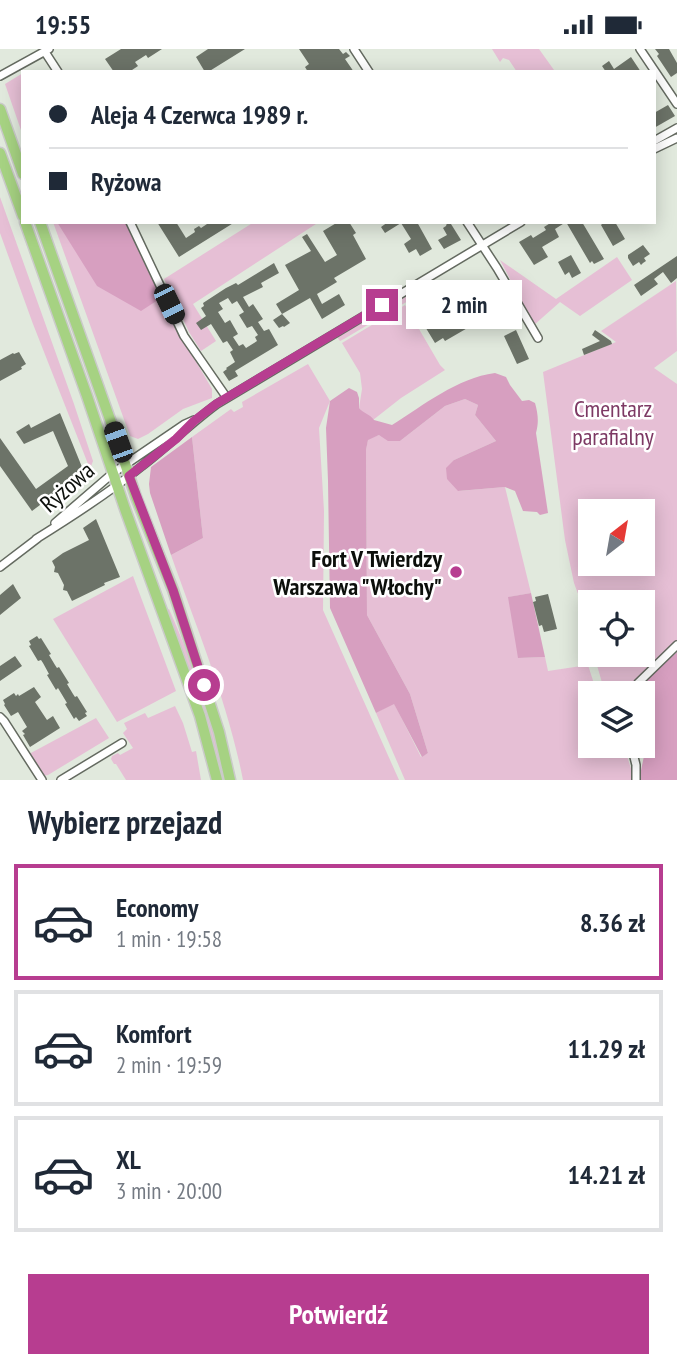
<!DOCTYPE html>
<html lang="pl">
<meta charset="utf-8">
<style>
:root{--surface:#fff;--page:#f2f2f3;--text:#1f2937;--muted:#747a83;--line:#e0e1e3;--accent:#b73d90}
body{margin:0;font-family:"PT Sans Narrow",sans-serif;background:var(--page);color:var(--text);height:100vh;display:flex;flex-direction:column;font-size:26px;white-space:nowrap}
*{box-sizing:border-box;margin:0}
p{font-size:23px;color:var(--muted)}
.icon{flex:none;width:38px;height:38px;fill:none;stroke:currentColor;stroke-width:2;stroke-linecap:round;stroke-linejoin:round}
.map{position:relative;height:731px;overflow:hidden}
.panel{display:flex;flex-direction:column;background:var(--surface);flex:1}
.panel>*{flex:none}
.banner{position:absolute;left:21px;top:21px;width:635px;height:154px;border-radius:0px;box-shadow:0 4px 18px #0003;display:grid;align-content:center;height:154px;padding:0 28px;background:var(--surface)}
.needle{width:46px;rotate:31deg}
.controls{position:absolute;left:578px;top:450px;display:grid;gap:14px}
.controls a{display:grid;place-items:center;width:77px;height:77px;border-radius:0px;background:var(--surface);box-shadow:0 4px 18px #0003;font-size:35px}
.end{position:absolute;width:32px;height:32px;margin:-16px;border:9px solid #b73d90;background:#fff;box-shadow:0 0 0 4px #fff}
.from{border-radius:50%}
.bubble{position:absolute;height:49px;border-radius:0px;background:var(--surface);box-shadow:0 4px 18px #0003;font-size:23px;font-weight:700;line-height:49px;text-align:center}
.car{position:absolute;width:21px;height:42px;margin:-21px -10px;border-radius:9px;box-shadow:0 0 5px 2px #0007;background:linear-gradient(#222 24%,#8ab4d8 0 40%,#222 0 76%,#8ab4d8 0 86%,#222 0)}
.banner b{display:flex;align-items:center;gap:24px;height:66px;font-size:26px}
.banner b+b{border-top:2px solid var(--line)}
.banner i{width:18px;height:18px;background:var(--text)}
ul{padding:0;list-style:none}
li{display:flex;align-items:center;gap:21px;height:116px;margin:0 14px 10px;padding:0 14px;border:4px solid var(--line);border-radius:0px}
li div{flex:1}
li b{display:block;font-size:26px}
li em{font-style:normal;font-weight:700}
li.selected{border-color:var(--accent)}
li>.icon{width:63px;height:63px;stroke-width:1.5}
h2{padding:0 28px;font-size:32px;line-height:84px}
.action{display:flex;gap:14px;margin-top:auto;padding:14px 28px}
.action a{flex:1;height:80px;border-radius:0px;background:var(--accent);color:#fff;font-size:28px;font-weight:700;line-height:80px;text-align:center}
.status{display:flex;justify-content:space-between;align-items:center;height:49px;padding:0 35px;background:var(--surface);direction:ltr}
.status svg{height:19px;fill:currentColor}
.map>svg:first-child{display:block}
.green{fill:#e6bfd5;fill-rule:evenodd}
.forest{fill:#d79fc0}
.building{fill:#6c7368;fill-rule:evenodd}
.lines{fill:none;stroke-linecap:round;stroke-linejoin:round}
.minor-casing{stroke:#646a60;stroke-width:10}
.major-casing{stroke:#cacac9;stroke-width:13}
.minor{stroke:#fff;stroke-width:7}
.major{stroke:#a6d282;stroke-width:10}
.route{stroke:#b73d90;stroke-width:9}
.poi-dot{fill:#b73d90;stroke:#fff;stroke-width:2.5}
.labels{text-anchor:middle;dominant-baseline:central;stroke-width:5;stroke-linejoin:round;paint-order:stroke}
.park-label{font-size:24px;fill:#7d3964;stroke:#fff}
.street-label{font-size:24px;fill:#0c0f0b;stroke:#fff}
.poi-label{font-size:24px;font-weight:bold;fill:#0c0f0b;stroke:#fff;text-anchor:end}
</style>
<div class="status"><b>19:55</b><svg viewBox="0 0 49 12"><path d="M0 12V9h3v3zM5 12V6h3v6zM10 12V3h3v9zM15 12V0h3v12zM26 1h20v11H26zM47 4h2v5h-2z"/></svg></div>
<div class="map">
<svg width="677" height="731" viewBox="0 0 677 731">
<rect width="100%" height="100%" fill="#e1e9dd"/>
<!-- green -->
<path class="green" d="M492,0H539L554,21L551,23H517L509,11L503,9L500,13Z
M23,24V87L5,35Z
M0,148L74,355L93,412L90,420L33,275L0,184Z
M53,173H123L151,235L212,340V349L183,360L148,385L138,390L130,387Z
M254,173H319L193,255L216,292L201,302L189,283L164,230Z
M617,208L632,231L580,267L560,253L534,276L500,211L556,250Z
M430,232L434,233L435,236L344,290L340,292L337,288Z
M676,232L677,302L654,319L677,335V592L622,644H605L594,606H642V553H590V577L574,534L565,491L543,323L616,293L601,282ZM590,462H642V514H590Z
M405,256L440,316L445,321L401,349L373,371L363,364L359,359L362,340L360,324L342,294Z
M308,315L330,352L319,379L324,462L323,561L399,731H243C228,654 197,580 171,506L203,489L192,388L231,360L234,363L243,358L242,353Z
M465,350L478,356L475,366L496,392L454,411L459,442L505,438L531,544L509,548L519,609L545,608L548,622L588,616L597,644H590V696L624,697L632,723L631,731H405L376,664L394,654L421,708L428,704L410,645L367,566L366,401L368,390L379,386L400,392L445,357Z
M133,527L176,642L117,673L53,570Z
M169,560C193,614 213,672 225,731H222L211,686L167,561Z
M175,657L183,674L192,703L196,702L201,731H126L116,715H114L111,710L112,707L118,704L120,706L133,699L123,684L127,680L124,674L145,664L148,669Z
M96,669L109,689L48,726L43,727L29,705Z"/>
<!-- forest -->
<path class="forest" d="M57,173H125L161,249L141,262L97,237Z
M495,324L506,328L510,336L522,352L529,351L535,354C538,365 539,373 536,384L548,464L540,466L537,463L523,462L515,442L505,438L458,442L447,430L446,419L454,411L496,392L475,366L478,356L465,350L445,357L400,392H388L379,386L368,391L366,401L367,566L410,645L428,704L422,708L394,655L376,664L330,559L328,432L326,379L330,352L349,339L357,343L359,349V359C363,364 370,365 374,371L392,376C424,356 457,329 495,324Z
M192,388L203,489L171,506L150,444L149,435L151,418Z
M531,544L545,608L518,609L508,548Z
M677,603V731H639L644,707L641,697L642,644H638L644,633Z"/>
<!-- building -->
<path class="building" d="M121,0H162L148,9L146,6L135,13L138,17L129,23H114L105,10Z
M208,0H245L208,23H205L196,8Z
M299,0H339L343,5L346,3L350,7L345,10L354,23H308L305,18L309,15Z
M655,0H669L677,14V24L671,28L657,7L659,5Z
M631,8L641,23H606L602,17L609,12L614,20Z
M668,56L675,67L654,79V64Z
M157,173H176L186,189L195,183L194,180L199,177L201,179L210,173H235L179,208Z
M338,173H349L356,184L353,186L366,210L334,229L337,233L317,245L322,255L339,245L345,256L322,270L310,249L282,265L290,274L284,278L283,277L279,279L273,271L282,265L276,255L299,241L285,216L311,202L302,188L307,185L325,213L337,206L323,182Z
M388,173H417L432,200L420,207L416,200L409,204L404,195L411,190L401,174L385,184L381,178Z
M552,173H566L555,180L559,188L542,198L548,208L534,216L519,193L531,186L533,189L546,181L544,178Z
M566,173H582L604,210L594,215L592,212L590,214Z
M601,173H615L625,190L613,197L601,176L602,175Z
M447,174L451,175L461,191L444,200L438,191L447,186L443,179L446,177Z
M643,196L650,205L644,209L646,212L643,214L641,216L639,213L633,217L628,209V206Z
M571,206L581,224L572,229L569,223L565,226L558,213Z
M677,207V229L671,234L663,223L654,230L658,235L641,247L634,236Z
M274,214L279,224L261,234L263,238L243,248L249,258L253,255L263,270L258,273L264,282L269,280L278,296L235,322L238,327L229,332L223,323L227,320L226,319L235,313L230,303L233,301L227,292L223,294L211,275L201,281L196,274L206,267L201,259L204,257L203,254L226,239L236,234L238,236ZM228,249L232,255L237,252L244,263L239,266L247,279L252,277L258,286L255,288L257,292L246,299L243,295L239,297L233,288L238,285L230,271L225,274L218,263L223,260L219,254Z
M493,244L502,259L445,292L443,289L435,294L418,266L430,259L440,276Z
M516,281L529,310L517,315L504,287Z
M595,281L611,292L612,295L584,306L582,300L600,292L592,286Z
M19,303L26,315L21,318L22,320L0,332V311L13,304L14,305Z
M60,364L84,423L32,462L0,417V389L36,440L68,417L53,382L24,395L16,383L29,375L31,379Z
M96,470L120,528L104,534L105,536L72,552L67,542L63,541L64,536L58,524L54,523L55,518L52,512L63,504L89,491L83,479Z
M13,535L21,549L0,566V546Z
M548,545L557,580L544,583L542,576L539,577L533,553L536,552L535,548Z
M37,587L39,590L41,589L51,605L49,606L55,616L57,619L59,618L69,634L67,635L73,645L75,648L77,647L87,663L85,664L87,667L79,672L76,668L74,670L65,655L67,654L58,639L56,641L47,626L49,625L43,614L41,611L38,612L29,597L31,596L29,592Z
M15,607L22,617L0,632V617Z
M34,638L41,648L35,653L47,671L53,667L60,679L30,698L23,686L25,685L22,682L27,678L18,663L11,667L4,656L5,655L3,651L14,644L16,647L18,645L19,647Z"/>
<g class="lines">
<defs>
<path id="minor" d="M354,0L369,23
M640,0L677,55
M45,3L58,23
M0,27L49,0
M654,92L677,79
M654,100L677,89
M130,173L184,287L227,349
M467,173L497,219L538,289
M55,474L113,424L185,375L194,371
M36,490C73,467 109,444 142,417C168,397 191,374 217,355L521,173
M0,518L38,489
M631,644L638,634L677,596
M0,668L4,672L42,731
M631,696L636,716V731
M61,731L122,694"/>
<path id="major" d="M0,60L23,125
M0,104L23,167
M25,173L87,347L125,460L200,667L217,731
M40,173L118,393L136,448L173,541L219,683L230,731"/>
</defs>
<!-- minor casing -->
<use href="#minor" class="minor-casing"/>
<!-- major casing -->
<use href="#major" class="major-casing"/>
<!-- minor -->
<use href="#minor" class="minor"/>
<!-- major -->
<use href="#major" class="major"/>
</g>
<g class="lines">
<!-- route -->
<path class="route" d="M204,636L173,541L129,427L176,390L194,372L216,355L382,256"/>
</g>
<!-- markers -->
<circle class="poi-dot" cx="456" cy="523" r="7"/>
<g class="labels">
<!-- park labels -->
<g class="park-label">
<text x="613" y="359">Cmentarz<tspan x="613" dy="28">parafialny</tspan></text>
</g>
<!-- street labels -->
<g class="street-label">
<text transform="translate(67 438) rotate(-41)">Ryżowa</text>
</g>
<!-- poi labels -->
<g class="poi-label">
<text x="442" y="509">Fort V Twierdzy<tspan x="442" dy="28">Warszawa "Włochy"</tspan></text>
</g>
</g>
</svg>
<div class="controls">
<a><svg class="needle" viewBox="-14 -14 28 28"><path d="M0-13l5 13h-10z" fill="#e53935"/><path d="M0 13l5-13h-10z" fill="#747a83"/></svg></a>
<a><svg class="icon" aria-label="locate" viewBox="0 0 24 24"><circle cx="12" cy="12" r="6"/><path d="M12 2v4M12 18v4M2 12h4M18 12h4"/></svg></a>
<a><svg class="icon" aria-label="layers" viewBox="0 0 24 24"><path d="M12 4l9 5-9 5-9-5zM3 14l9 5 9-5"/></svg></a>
</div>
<i class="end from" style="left:204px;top:636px"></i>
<i class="end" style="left:382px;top:256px"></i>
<div class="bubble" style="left:406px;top:231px;width:116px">2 min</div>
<i class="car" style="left:169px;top:255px;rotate:154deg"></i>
<i class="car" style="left:118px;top:393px;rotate:340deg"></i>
<div class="banner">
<b><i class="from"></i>Aleja 4 Czerwca 1989 r.</b>
<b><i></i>Ryżowa</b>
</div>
</div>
<section class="panel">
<h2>Wybierz przejazd</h2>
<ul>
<li class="selected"><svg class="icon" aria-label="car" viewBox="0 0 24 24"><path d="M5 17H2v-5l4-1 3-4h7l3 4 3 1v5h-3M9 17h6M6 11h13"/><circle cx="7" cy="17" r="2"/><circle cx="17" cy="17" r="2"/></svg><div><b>Economy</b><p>1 min · 19:58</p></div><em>8.36 zł</em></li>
<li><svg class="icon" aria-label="car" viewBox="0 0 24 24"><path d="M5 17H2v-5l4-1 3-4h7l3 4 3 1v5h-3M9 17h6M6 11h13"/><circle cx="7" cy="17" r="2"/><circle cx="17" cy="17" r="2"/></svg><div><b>Komfort</b><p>2 min · 19:59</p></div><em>11.29 zł</em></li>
<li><svg class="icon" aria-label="car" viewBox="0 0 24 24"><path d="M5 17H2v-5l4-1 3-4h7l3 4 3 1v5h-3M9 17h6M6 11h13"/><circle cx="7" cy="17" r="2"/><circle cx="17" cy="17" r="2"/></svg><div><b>XL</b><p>3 min · 20:00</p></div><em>14.21 zł</em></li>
</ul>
<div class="action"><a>Potwierdź</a></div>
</section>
